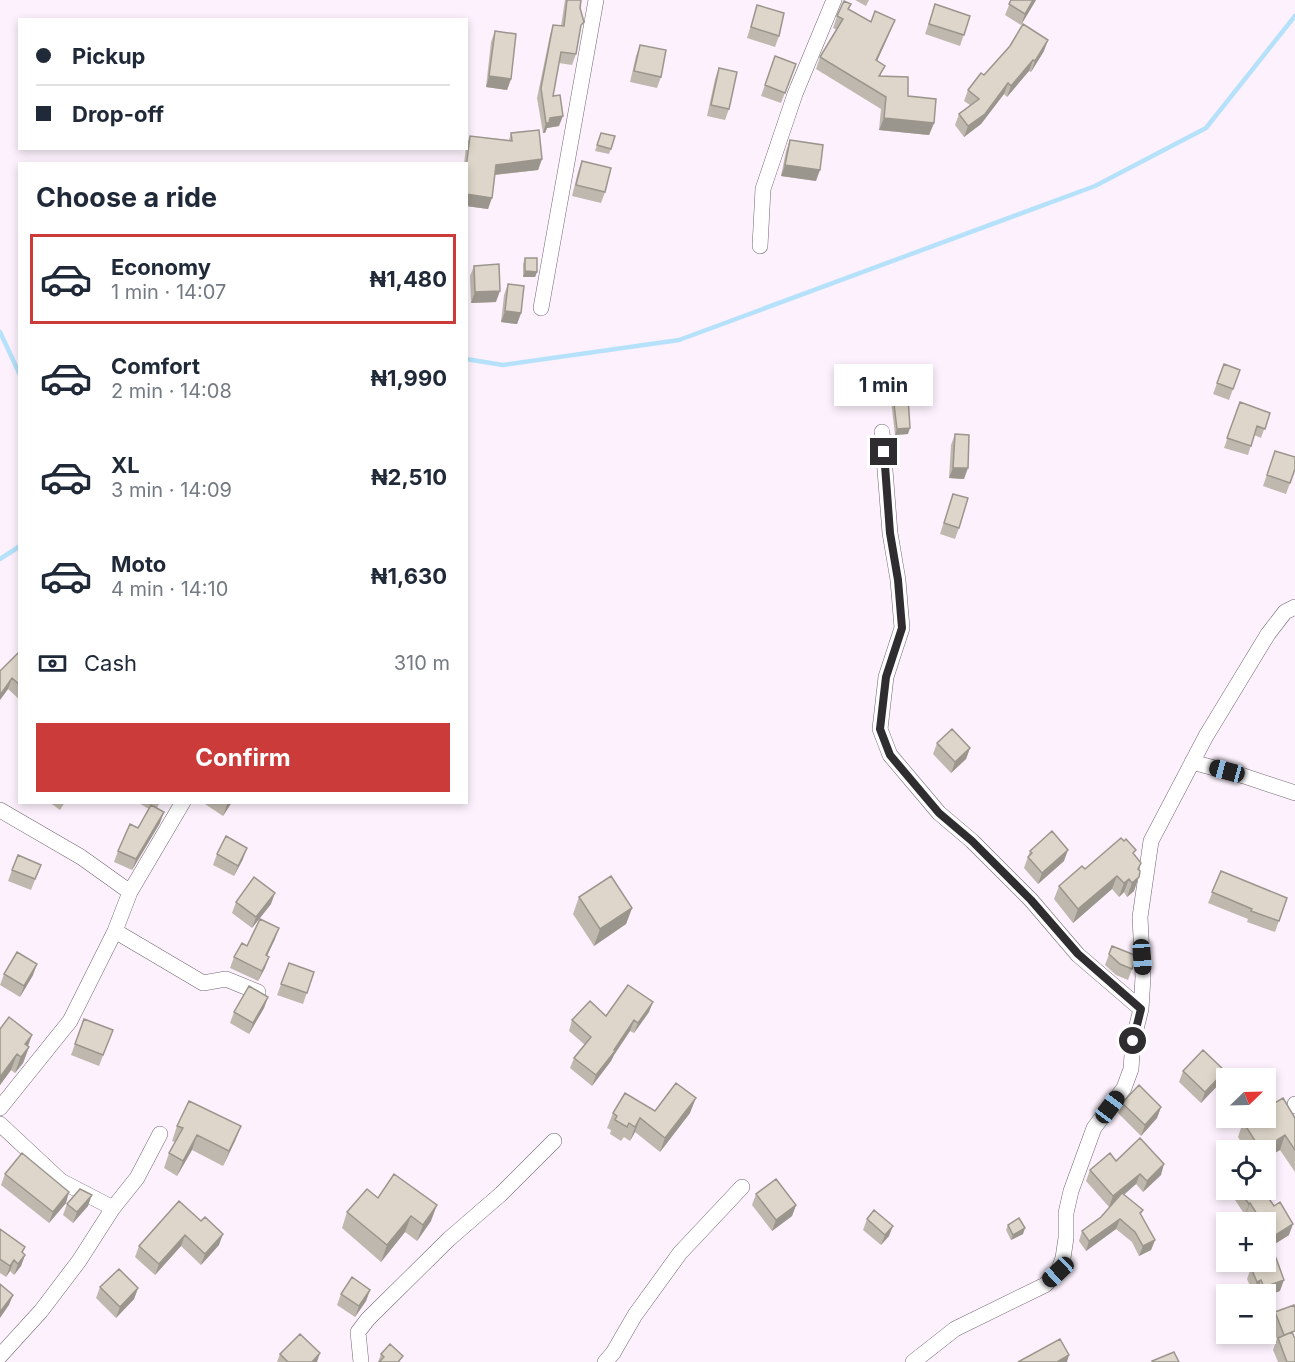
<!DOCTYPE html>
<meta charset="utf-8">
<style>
:root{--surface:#fff;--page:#f2f2f3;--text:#1f2937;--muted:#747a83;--line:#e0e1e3;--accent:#ca3b39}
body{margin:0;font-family:Inter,sans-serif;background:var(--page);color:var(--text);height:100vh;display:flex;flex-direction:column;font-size:22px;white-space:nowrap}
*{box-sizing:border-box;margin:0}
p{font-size:20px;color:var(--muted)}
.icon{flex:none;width:33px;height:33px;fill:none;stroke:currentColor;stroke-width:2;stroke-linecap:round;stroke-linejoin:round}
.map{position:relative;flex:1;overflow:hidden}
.details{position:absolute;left:18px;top:162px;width:450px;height:642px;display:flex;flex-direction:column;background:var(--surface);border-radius:0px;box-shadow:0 3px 9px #0003}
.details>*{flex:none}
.hud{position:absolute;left:18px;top:18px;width:450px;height:132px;border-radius:0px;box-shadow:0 3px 9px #0003;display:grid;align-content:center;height:132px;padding:0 18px;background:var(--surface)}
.needle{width:39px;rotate:67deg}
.controls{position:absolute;left:1216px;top:1068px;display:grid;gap:12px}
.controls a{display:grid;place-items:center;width:60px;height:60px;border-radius:0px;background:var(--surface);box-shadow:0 3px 9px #0003;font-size:30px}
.end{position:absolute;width:27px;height:27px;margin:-14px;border:8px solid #302d31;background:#fff;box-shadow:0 0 0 3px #fff}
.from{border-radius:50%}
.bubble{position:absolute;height:42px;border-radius:0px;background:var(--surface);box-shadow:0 3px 9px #0003;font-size:20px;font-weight:700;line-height:42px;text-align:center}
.car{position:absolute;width:18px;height:36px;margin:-18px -9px;border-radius:8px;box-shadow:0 0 4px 2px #0007;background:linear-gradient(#222 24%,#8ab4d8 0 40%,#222 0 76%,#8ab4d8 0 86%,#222 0)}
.hud b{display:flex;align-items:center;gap:21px;height:57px;font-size:22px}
.hud b+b{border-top:2px solid var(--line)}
.hud i{width:15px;height:15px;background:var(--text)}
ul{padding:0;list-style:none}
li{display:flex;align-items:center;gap:18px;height:90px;margin:0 12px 9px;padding:0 6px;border:3px solid transparent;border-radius:0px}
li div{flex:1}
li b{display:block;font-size:22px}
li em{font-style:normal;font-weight:700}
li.selected{border-color:var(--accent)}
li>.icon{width:54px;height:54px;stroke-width:1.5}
h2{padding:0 18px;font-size:27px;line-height:72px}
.pay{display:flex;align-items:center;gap:15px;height:66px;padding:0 18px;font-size:22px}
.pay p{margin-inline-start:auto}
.cta{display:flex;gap:12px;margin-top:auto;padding:12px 18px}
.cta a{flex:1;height:69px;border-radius:0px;background:var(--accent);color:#fff;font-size:24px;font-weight:700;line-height:69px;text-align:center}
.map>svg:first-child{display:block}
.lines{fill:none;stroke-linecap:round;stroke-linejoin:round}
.stream{stroke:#b5e2fa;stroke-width:4.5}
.minor-casing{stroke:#716872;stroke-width:16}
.minor{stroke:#fff;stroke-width:15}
.wall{fill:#bfb8ae}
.shaded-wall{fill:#9b968d}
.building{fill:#ded6ca;stroke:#9b968d;stroke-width:1.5}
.route{stroke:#302d31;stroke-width:8}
</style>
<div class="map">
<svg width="1295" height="1362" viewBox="0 0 1295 1362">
<rect width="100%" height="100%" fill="#fcf1fc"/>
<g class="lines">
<!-- stream -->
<path class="stream" d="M0,332L20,375
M466,359L503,365L679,340L1095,186L1206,128L1295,16
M0,559L20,546"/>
<defs>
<path id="minor" d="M760,246L763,189L795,94L834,0
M541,308L596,0
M882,432L890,533L898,580L902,628L886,677L880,729L890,755L939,813L972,841L1031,900L1078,955L1141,1009L1143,977L1140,917L1151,841L1206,736L1268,634L1285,612L1295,607
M1192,762L1244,776L1295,793
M0,810L81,857L130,892L115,931L70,1021L0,1108
M130,892L183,802
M115,931L203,983L226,979L258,992
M1295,1104V1106
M0,1124L61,1181L113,1208
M0,1356L41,1311L79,1261L113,1208L137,1178L160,1134
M361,1362L358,1332L368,1319L449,1239L501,1194L554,1141
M605,1362L613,1353L635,1315L680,1253L742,1187
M913,1362L955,1329L1045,1285L1058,1272L1063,1258L1066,1238V1213L1071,1191L1094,1128L1124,1088L1131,1069L1133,1041L1141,1009"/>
</defs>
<!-- minor casing -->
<use href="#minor" class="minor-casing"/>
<!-- minor -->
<use href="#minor" class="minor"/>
</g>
<!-- wall -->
<path class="wall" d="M565,0H581L580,33L576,54L572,65L559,63L553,96L559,126L547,128L545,133H543L537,98L550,35L553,25L561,26Z
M855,0H869L866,6Z
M1011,0H1036L1021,25L1005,15Z
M851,4L849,9L890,32L877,61L881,76L908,96L934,123L929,135L879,130L881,109L816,69L820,57L837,30L833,28L837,16Z
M935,4L970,16L960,46L925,34Z
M757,5L779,36L775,47L747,38Z
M495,31L511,79L507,90L486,87L491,42Z
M640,45L661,77L657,88L630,82L636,56Z
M1044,51L1031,72L1029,71L1007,97L1004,94L981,124L964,137L955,125L959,114L970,105L964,101L968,90L984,75Z
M775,56L796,64L781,103L761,96Z
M719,68L729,109L725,120L707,116L715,79Z
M511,133L542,159L538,170L495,175L488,209L466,206V164H464L466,146L470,136L509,140Z
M601,133L611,149L609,154L595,151Z
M790,140L816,181L781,176L786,151Z
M582,161L605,192L601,203L572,196L578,172Z
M525,258L537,272L535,277H523V264Z
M474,266L496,302L471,303L470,276Z
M508,284L521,313L517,324L501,322L504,295Z
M1224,364L1240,370L1229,400L1213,394Z
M893,396L908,434L895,435L891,401Z
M1240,402L1270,413L1261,438L1254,435L1248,455L1224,448Z
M955,434L964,479L949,478L951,445Z
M1275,451L1295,469L1286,494L1263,486Z
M953,494L959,528L955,539L940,534Z
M20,651V700L8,689L0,700V671Z
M937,743L970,748L966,759L951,773L933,754Z
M49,802H65L60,810Z
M137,802H160L157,808L160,823L132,870L114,862L118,851L138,828L149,809Z
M202,802H232L223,816Z
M1030,851L1064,861L1038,884L1024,868Z
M217,854L243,859L234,876L213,865Z
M1134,855L1139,869L1134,891L1127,897L1124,892L1119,897L1112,889L1073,923L1054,899L1059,886Z
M41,865L31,890L8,881L12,870Z
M1221,871L1287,898L1275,932L1247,922L1248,919L1208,903Z
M579,897L632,908L626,924L594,946L573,914Z
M236,902L271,904L252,928L232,913Z
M275,939L267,956L265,968L258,981L230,968L234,957L247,946Z
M1112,946L1137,956L1128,980L1116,975L1105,965Z
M289,963L314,972L303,1004L277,995Z
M4,974L33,975L20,997L0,985Z
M268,997L264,1008L249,1034L230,1023L234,1012Z
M649,1012L634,1033L630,1031L614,1055L611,1061L592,1086L570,1068L574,1058L585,1045L569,1031L572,1020L606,1016Z
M84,1019L113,1030L99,1066L71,1055Z
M0,1029L32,1035L28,1046L29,1047L23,1063L15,1073L11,1070L0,1085Z
M1183,1071L1221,1082L1201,1103L1179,1082Z
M1122,1103L1161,1107L1157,1118L1141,1136L1118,1113Z
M655,1111L690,1113L660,1152L635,1132L630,1141L624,1137L621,1141L610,1134L611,1130L607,1128L613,1113Z
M1295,1118V1172L1280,1150L1266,1158V1150H1246L1238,1137L1243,1122Z
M177,1126H241L235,1141L223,1166L192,1150L177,1176L164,1168L169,1153L175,1142L172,1141Z
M1116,1161L1161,1175L1143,1192L1136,1184L1124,1195L1143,1210L1141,1214L1155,1240L1151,1250L1139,1256L1132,1242L1116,1229L1086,1251L1079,1241L1082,1231L1101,1217L1112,1205L1109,1207L1086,1181L1090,1170Z
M5,1174L66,1203L49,1223L1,1185Z
M1230,1190H1263L1289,1235L1267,1249L1266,1247V1222H1251L1246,1214L1245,1215L1229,1191Z
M756,1194L796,1205L792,1216L772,1231L752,1205Z
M378,1198L431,1221L417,1241L405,1232L381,1262L342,1228L347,1212Z
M179,1201L219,1245L201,1265L181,1246L155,1275L135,1257L139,1246Z
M67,1204L88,1206L73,1223L63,1215Z
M867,1219L889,1236L881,1245L863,1230Z
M1008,1225L1023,1234L1011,1240L1006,1230Z
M0,1229L25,1255L21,1266L14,1275L10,1271L6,1277L0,1273Z
M1251,1268L1280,1291L1266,1296V1294H1259L1257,1291L1253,1293L1247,1279Z
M100,1287L138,1288L134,1299L116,1318L96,1298Z
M370,1290L366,1301L355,1317L337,1305L341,1294Z
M1275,1312L1295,1362H1278L1273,1350L1277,1339L1271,1323Z
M280,1354L317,1362H277Z
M381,1354L401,1362H378Z"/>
<!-- shaded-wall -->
<path class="shaded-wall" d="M1033,0H1036L1021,25L1025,14Z
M895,20L890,32L872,72L876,60Z
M1048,40L1044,51L1031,72L1035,61Z
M1033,60L1029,71L1007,97L1011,86Z
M489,76L511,79L507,90L486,87Z
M1008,83L1004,94L981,124L964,137L968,126Z
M563,116L559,126L547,128L545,133H543L546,123L550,118Z
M884,118L934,123L929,135L879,130Z
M542,159L538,170L492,175L496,165Z
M785,165L820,170L816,181L781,176Z
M466,194L492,198L488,209L466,206Z
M525,271L537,272L535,277H523Z
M500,291L496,302L471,303L475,292Z
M505,311L521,313L517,324L501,322Z
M910,428L908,434L895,435L897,429Z
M953,468H968L964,479L949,478Z
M12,678L8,689L0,700V695Z
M970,748L966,759L951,773L955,762Z
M228,802H232L223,816Z
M164,812L160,823L132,870L136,859Z
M247,848L243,859L234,876L238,866Z
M1068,850L1064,861L1038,884L1042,873Z
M1117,876L1112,889L1073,923L1078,909Z
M1139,877L1134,891L1127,897L1132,883Z
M1129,879L1124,892L1119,897L1124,883Z
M275,893L271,904L252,928L256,917Z
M632,908L626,924L594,946L600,929Z
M279,928L275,939L262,966L266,955Z
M269,957L265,968L258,981L262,971Z
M37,964L33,975L20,997L24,986Z
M268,997L264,1008L249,1034L253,1023Z
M653,1002L649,1012L634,1033L638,1023Z
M634,1020L630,1031L614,1055L611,1061L592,1086L596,1075Z
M32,1035L26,1051L29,1047L23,1063L15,1073L25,1044Z
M17,1054L11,1070L0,1085V1078Z
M1225,1071L1221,1082L1201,1103L1205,1092Z
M696,1098L690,1113L660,1152L665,1138Z
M1161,1107L1157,1118L1141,1136L1145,1125Z
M640,1118L635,1132L630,1141L635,1127Z
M241,1126L235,1141L223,1166L229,1151Z
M197,1135L192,1150L177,1176L183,1161Z
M1285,1135L1280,1150L1266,1158V1150H1261Z
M1164,1164L1161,1175L1143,1192L1147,1181Z
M1140,1174L1136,1184L1109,1207L1113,1196Z
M69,1192L66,1203L49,1223L53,1212Z
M92,1195L88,1206L73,1223L77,1212Z
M1250,1203L1246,1214L1245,1215L1249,1204Z
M437,1205L431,1221L417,1241L423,1225Z
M796,1205L792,1216L772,1231L776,1220Z
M411,1216L405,1232L381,1262L387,1245Z
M1120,1219L1116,1229L1086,1251L1089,1241Z
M1293,1224L1289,1235L1267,1249L1271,1238Z
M893,1226L889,1236L881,1245L885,1235Z
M1025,1228L1023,1234L1011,1240L1013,1235Z
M223,1234L219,1245L201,1265L205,1254Z
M185,1235L181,1246L155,1275L159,1264Z
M1155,1240L1151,1250L1139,1256L1143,1246Z
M25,1255L21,1266L14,1275L18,1264Z
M14,1260L10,1271L6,1277L10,1266Z
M1261,1280L1257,1291L1253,1293L1257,1282Z
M1284,1280L1280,1291L1266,1296V1294H1261L1264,1287Z
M138,1288L134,1299L116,1318L120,1307Z
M370,1290L366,1301L355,1317L359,1306Z
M13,1295L9,1305L0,1318V1312Z
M320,1353L317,1362H312Z
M1069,1355L1067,1362H1057Z"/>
<!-- building -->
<path class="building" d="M567,0H581L580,8L584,22L581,25L576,54L561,52L553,96L560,95L563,116L550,118L549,123H546L541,88L553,25L564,26Z
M1011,0H1033L1025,14L1009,4Z
M844,1L851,4L848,9L871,22L875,11L895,20L876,60L885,66L879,76L908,77V96L936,99L934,123L884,118L886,97L820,57L843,19L837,16Z
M935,4L970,16L964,35L929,24Z
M757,5L784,13L779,36L751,27Z
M1023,24L1048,40L1035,61L1033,60L1011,86L1008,83L985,114L968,126L959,114L979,99L968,90L981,73L984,75L1010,46Z
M495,31L516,34L511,79L489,76Z
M640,45L666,50L661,77L634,71Z
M775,56L796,64L785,93L765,85Z
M719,68L737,72L729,109L711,105Z
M539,130L542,159L496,165L492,198L466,194V169L470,136L512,141L511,133Z
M601,133L615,136L611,149L597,145Z
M790,140L823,145L820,170L785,165Z
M582,161L611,168L605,192L576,185Z
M525,258H537V272L525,271Z
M499,264L500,291L475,292L474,266Z
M508,284L524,286L521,313L505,311Z
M1224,364L1240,370L1233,389L1217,383Z
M893,396L908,397L910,428L897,429Z
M1240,402L1270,413L1265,429L1257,426L1251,446L1227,438Z
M955,434L969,435L968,468H953Z
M1275,451L1295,457V469L1290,483L1267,475Z
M953,494L968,498L959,528L944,523Z
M20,651V685L12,678L0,695V671Z
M952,729L970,748L955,762L937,743Z
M151,805L164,812L136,859L118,851L130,824L138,828Z
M1052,831L1068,850L1042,873L1028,857L1032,853L1030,851Z
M226,836L247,848L238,866L217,854Z
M1121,838L1124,841L1126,839L1136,850L1133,853L1141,863L1138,869L1140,871L1139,877L1132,883L1129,879L1124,883L1117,876L1078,909L1059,886L1082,866L1085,869Z
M18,855L41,865L35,879L12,870Z
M1221,871L1287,898L1279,921L1251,911L1252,909L1212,892Z
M611,876L632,908L600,929L579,897Z
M254,877L275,893L256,917L236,902Z
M260,919L279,928L266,955L269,957L262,971L234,957L242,943L247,946Z
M1112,946L1137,956L1132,969L1120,964L1109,954Z
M17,952L37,964L24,986L4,974Z
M289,963L314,972L307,993L281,984Z
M628,985L653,1002L638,1023L634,1020L614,1050L615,1051L596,1075L574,1058L591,1037L572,1020L590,1001L606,1016Z
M249,986L268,997L253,1023L234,1012Z
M9,1017L32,1035L25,1044L29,1047L21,1057L17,1054L0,1077V1029Z
M84,1019L113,1030L103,1055L75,1044Z
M1203,1050L1225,1071L1205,1092L1183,1071Z
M676,1083L696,1098L665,1138L640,1118L635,1127L629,1123L627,1127L615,1120L617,1116L613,1113L625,1093L655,1111Z
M1139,1085L1161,1107L1145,1125L1122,1103Z
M1283,1098L1295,1118V1150L1285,1135L1261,1150L1243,1122L1251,1118H1266V1108Z
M189,1101L241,1126L229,1151L197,1135L183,1161L169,1153L183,1128L177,1126Z
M1140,1138L1164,1164L1147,1181L1140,1174L1113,1196L1090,1170L1110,1153L1116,1161Z
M22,1153L69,1192L53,1212L5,1174Z
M394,1174L437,1205L423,1225L411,1216L387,1245L347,1212L367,1189L378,1198Z
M776,1179L796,1205L776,1220L756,1194Z
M80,1189L92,1195L77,1212L67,1204Z
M1239,1190H1263L1274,1206L1280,1202L1293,1224L1271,1238L1266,1230V1222H1262L1250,1203L1249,1204Z
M1122,1193L1143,1210L1140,1213L1155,1240L1143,1246L1135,1232L1120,1219L1089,1241L1082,1231L1101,1217Z
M179,1201L201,1221L205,1217L223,1234L205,1254L185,1235L159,1264L139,1246Z
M874,1210L893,1226L885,1235L867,1219Z
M1019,1218L1025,1228L1013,1235L1008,1225Z
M0,1229L25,1247L22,1252L25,1255L18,1264L14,1260L10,1266L0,1259Z
M1276,1258L1284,1280L1264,1287L1261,1280L1257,1282L1251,1268Z
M119,1269L138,1288L120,1307L100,1287Z
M352,1277L370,1290L359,1306L341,1294Z
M0,1284L13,1295L0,1312Z
M1294,1305L1295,1308V1331L1284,1335L1275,1312Z
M1292,1332L1295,1339V1362H1287L1278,1338Z
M300,1334L320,1353L312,1362H288L280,1354Z
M1060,1339L1069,1355L1057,1362H1018Z
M390,1344L403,1356L398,1362H379L384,1357L381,1354Z
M1174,1352L1179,1362H1153L1152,1361Z"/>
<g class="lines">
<!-- route -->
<path class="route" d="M884,452L890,533L898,580L902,628L886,677L880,729L890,755L939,813L972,841L1031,900L1078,954L1141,1009L1133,1041"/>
</g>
</svg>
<div class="controls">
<a><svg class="needle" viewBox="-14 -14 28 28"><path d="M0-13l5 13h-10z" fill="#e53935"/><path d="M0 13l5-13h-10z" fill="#747a83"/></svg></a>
<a><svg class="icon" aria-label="locate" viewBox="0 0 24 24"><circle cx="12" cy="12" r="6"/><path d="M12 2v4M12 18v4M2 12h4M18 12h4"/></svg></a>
<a>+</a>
<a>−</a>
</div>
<i class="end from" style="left:1133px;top:1041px"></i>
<i class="end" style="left:884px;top:452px"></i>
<div class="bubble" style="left:834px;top:364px;width:99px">1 min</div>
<i class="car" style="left:1227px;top:771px;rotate:285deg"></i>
<i class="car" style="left:1142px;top:957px;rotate:176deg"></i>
<i class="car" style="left:1110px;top:1107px;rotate:37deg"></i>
<i class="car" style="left:1058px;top:1272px;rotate:227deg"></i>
<div class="hud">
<b><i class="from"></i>Pickup</b>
<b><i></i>Drop-off</b>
</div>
<section class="details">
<h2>Choose a ride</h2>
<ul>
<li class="selected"><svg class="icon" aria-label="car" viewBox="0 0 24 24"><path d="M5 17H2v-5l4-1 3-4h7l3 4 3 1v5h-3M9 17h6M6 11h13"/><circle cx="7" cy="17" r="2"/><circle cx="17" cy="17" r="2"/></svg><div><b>Economy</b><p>1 min · 14:07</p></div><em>₦1,480</em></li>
<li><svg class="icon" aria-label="car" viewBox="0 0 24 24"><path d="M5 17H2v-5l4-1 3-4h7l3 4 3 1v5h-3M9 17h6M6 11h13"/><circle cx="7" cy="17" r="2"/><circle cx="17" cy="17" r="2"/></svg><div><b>Comfort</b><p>2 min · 14:08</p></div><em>₦1,990</em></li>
<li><svg class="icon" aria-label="car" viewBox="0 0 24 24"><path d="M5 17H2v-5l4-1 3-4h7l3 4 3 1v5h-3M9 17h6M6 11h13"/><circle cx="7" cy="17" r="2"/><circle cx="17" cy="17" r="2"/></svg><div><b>XL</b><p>3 min · 14:09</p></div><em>₦2,510</em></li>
<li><svg class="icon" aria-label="car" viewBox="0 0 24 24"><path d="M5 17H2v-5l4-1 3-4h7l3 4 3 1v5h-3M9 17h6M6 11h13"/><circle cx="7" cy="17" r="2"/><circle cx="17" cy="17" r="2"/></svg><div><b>Moto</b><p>4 min · 14:10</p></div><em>₦1,630</em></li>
</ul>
<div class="pay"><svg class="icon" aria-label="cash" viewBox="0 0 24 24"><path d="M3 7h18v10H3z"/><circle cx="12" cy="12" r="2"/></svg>Cash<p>310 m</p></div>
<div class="cta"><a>Confirm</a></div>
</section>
</div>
